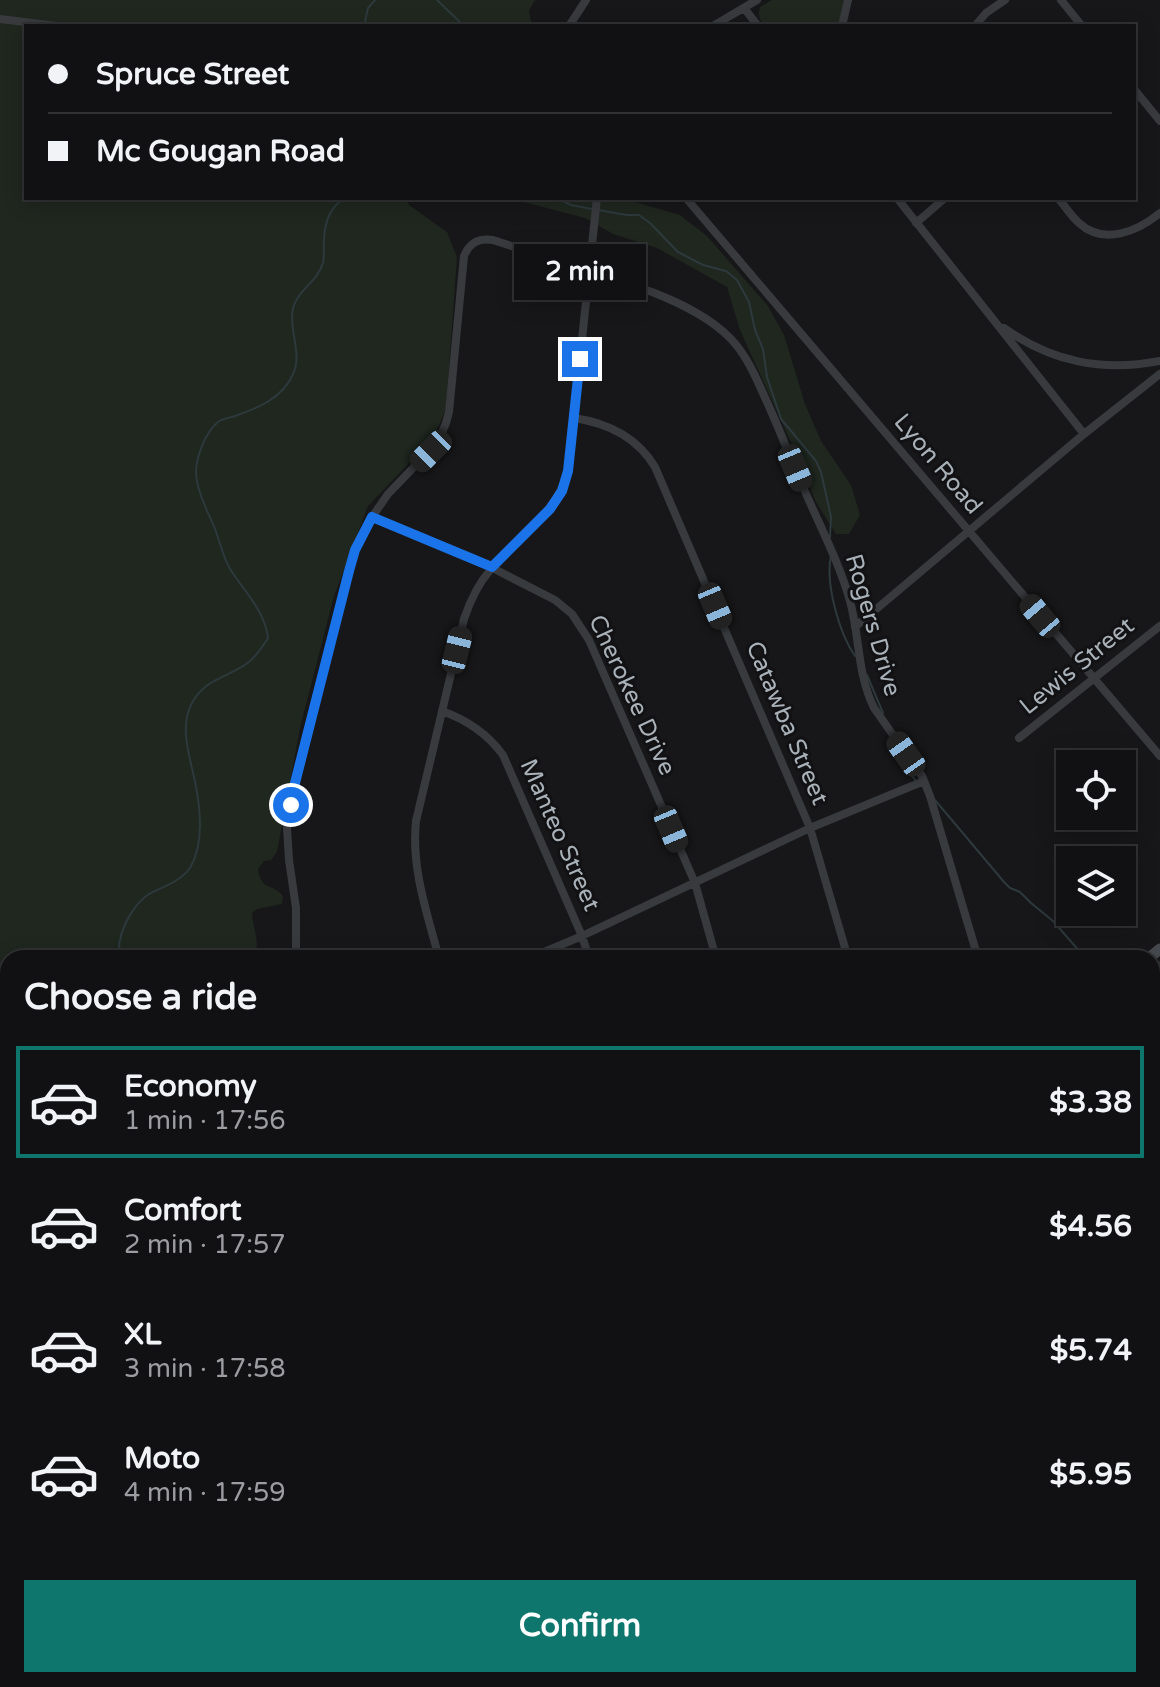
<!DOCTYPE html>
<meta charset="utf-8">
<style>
:root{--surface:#111113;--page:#1e1f21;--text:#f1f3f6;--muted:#9c9da0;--line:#303133;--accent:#0f766e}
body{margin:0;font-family:"Varela Round",sans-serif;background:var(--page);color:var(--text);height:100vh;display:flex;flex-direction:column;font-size:30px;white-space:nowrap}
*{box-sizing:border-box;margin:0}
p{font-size:26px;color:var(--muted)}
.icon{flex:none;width:44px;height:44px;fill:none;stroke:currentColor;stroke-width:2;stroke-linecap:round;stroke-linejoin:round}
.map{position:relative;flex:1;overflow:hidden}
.side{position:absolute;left:0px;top:950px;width:1160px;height:738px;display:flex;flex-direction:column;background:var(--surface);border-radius:24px 24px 0 0;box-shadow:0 4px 20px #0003,0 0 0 2px var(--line)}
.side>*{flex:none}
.banner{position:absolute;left:24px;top:24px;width:1112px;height:176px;border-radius:0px;box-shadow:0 4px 20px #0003,0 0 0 2px var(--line);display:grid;align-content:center;height:176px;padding:0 24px;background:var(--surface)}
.buttons{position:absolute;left:1056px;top:750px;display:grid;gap:16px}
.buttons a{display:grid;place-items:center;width:80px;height:80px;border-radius:0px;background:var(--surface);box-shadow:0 4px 20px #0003,0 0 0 2px var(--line);font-size:40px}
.end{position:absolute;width:36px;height:36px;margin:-18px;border:10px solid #1a73e8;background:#fff;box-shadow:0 0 0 4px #fff}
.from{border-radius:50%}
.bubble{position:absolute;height:56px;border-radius:0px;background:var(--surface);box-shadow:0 4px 20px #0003,0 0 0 2px var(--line);font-size:26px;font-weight:700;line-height:56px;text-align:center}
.car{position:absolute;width:24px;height:48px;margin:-24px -12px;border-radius:10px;box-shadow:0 0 6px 2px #0007;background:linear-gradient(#222 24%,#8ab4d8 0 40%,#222 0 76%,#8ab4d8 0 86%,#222 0)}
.banner b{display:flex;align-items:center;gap:28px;height:76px;font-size:30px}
.banner b+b{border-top:2px solid var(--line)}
.banner i{width:20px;height:20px;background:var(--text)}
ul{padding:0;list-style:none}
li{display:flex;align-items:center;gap:24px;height:112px;margin:0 16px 12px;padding:0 8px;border:4px solid transparent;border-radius:0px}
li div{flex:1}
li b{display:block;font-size:30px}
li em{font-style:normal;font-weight:700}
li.current{border-color:var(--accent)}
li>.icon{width:72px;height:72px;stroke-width:1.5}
h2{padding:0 24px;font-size:36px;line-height:96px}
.button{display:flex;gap:16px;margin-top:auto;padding:16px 24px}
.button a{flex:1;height:92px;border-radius:0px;background:var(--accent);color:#fff;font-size:32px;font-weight:700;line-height:92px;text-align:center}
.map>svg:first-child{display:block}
.green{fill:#1f271f}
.water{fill:#2d393d}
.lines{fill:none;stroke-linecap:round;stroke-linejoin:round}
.stream{stroke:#2d393d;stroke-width:2}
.street{stroke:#383a3e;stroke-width:8}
.secondary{stroke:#46494e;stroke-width:11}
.route{stroke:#1a73e8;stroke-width:10}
.labels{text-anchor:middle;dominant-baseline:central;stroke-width:6;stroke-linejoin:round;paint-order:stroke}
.street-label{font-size:24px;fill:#a9b1b9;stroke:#121214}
</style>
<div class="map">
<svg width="1160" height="1687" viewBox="0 0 1160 1687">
<rect width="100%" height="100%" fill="#171719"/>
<!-- green -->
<path class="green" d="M0,0H537L534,1L529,11L532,26H26V198H406L409,205L447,232L457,257L446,409L434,437L368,506L334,596L300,728L277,852L271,860L264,861L258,869C261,891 273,883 283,896L282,904L257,909L252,913C253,929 261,943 254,958H8V1497L0,1495Z
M772,0H845L839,26H764C759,19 758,15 760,7Z
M508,198H621L680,215L707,236L768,306L784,335L805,404L821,441L851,485L860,515L849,534H836L816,502L793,447L740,330L727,287L657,248L613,234L585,218Z
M1152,1298L1160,1303V1328L1155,1340L1157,1347L1160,1348V1393H1152Z
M0,1535L8,1539V1680H61L59,1687H0Z
M141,1680H239L238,1687H146Z
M798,1680H881V1687H803Z"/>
<!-- water -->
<path class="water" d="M1160,961V1046L1154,1052L1152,1051V968Z"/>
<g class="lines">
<!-- stream -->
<path class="stream" d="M437,0L464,26
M364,26L368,8L375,0
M556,198L571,205L592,209
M598,210L627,215H639L650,223L678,252L703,265L726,271L737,280L749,302L755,330L763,349L767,377L781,419L816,461L821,472L831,517L830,537
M831,556C825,583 839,633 855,656
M867,675L883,713
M896,745L905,767L916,781
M935,800L1004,882L1010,888L1020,892L1031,903L1053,921L1081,953L1089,958
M121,958C120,952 118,946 120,940C123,924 135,903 149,894C162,887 180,882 190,868C205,843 200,804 194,777C189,754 180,727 191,705C204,678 228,678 249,662C256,656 263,646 268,638C265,611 244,591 230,569C223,557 220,542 215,529C208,512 196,490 196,471C197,455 205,433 218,422C223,418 230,418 235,416C258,408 283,398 293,374C303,353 288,330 293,308C299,288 316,284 323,263C325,254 323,247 324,239C325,221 330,207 345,198
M1152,1058L1154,1051
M1152,1191L1160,1199
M0,1364L8,1358
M0,1583L8,1588
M108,1680L113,1687
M748,1680L750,1687"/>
<!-- street -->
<path class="street" d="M1061,0L1082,26
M744,8L758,26
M0,19L57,26
M569,26L586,0
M713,26L757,0
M842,26L848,0
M975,26L986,13L1005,0
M1134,89L1160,121
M686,198L1160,756
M897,198L1084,434
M1058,198C1065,206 1071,216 1079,223C1104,246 1138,231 1160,213
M916,223L945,198
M1004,328C1052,362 1102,372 1160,361
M574,418C608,423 637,437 655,467L810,828L848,958
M372,517L477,560L555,600L572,614L589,640L695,883L716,958
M855,627L1084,434L1160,374
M442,711C467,720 487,733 503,755L582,936L589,958
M1019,738L1160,626
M296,958V908L289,860L287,828L295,783L349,571L355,550L372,517L388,494L438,442L446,423L449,412L464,256C470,242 479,238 493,240L652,292C680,303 710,317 731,339C748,357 757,380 767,402C780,431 791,459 803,487C819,524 839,562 850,601C860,638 857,673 874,708L922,776L930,796L978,958
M439,958C427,913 411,868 416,821L464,619C470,601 478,584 491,569C518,536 557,514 568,471L597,198
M530,958L582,936L810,828L924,781
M0,968L8,969
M1152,1436H1160
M1152,1545H1160
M1152,1658L1160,1657
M591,1680L594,1687
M1095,1680L1096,1687
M68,1687L71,1680
M280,1687V1680
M492,1687L493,1680"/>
<!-- secondary -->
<path class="secondary" d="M1149,958L1160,949
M1152,1275L1160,1283
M386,1687V1680"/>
</g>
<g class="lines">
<!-- route -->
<path class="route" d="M291,805L295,783L349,571L355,550L372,517L492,567L550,509L562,491L568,471L580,359"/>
</g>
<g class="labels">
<!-- street labels -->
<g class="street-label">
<text transform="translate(938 464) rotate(50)">Lyon Road</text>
<text transform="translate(873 625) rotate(74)">Rogers Drive</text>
<text transform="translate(1077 666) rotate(-39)">Lewis Street</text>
<text transform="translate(632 695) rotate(65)">Cherokee Drive</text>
<text transform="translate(787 723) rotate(67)">Catawba Street</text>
<text transform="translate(560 835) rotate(66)">Manteo Street</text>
</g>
</g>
</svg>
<div class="buttons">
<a><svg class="icon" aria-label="locate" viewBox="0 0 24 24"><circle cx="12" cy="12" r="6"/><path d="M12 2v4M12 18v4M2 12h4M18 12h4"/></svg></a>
<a><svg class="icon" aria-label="layers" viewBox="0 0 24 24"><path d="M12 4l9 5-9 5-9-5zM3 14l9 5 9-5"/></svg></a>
</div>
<i class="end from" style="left:291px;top:805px"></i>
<i class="end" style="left:580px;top:359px"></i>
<div class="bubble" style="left:514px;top:244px;width:132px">2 min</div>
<i class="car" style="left:431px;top:451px;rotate:225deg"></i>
<i class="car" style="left:795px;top:468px;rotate:157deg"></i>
<i class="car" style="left:715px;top:606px;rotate:157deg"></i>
<i class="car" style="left:1040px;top:616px;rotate:320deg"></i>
<i class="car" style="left:457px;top:650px;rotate:14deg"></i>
<i class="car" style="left:906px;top:754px;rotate:325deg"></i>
<i class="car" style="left:671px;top:829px;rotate:157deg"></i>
<div class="banner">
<b><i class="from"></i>Spruce Street</b>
<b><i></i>Mc Gougan Road</b>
</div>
<section class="side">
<h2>Choose a ride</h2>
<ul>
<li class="current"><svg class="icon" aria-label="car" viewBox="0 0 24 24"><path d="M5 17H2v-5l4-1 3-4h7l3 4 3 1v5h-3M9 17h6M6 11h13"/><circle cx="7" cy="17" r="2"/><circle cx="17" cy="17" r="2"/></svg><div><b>Economy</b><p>1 min · 17:56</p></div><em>$3.38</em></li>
<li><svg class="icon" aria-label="car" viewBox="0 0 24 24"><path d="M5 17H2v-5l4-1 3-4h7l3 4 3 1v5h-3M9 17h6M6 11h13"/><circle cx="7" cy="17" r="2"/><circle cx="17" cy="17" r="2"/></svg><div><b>Comfort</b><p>2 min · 17:57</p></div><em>$4.56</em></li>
<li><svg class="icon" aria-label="car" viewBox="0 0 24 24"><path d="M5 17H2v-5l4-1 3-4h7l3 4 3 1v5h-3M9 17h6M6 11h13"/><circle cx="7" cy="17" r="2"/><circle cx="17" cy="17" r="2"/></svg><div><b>XL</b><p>3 min · 17:58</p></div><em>$5.74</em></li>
<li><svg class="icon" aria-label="car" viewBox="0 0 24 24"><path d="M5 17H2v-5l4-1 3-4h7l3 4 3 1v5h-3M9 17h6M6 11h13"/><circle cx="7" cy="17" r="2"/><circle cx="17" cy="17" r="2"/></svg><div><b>Moto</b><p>4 min · 17:59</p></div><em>$5.95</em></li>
</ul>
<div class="button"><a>Confirm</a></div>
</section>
</div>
